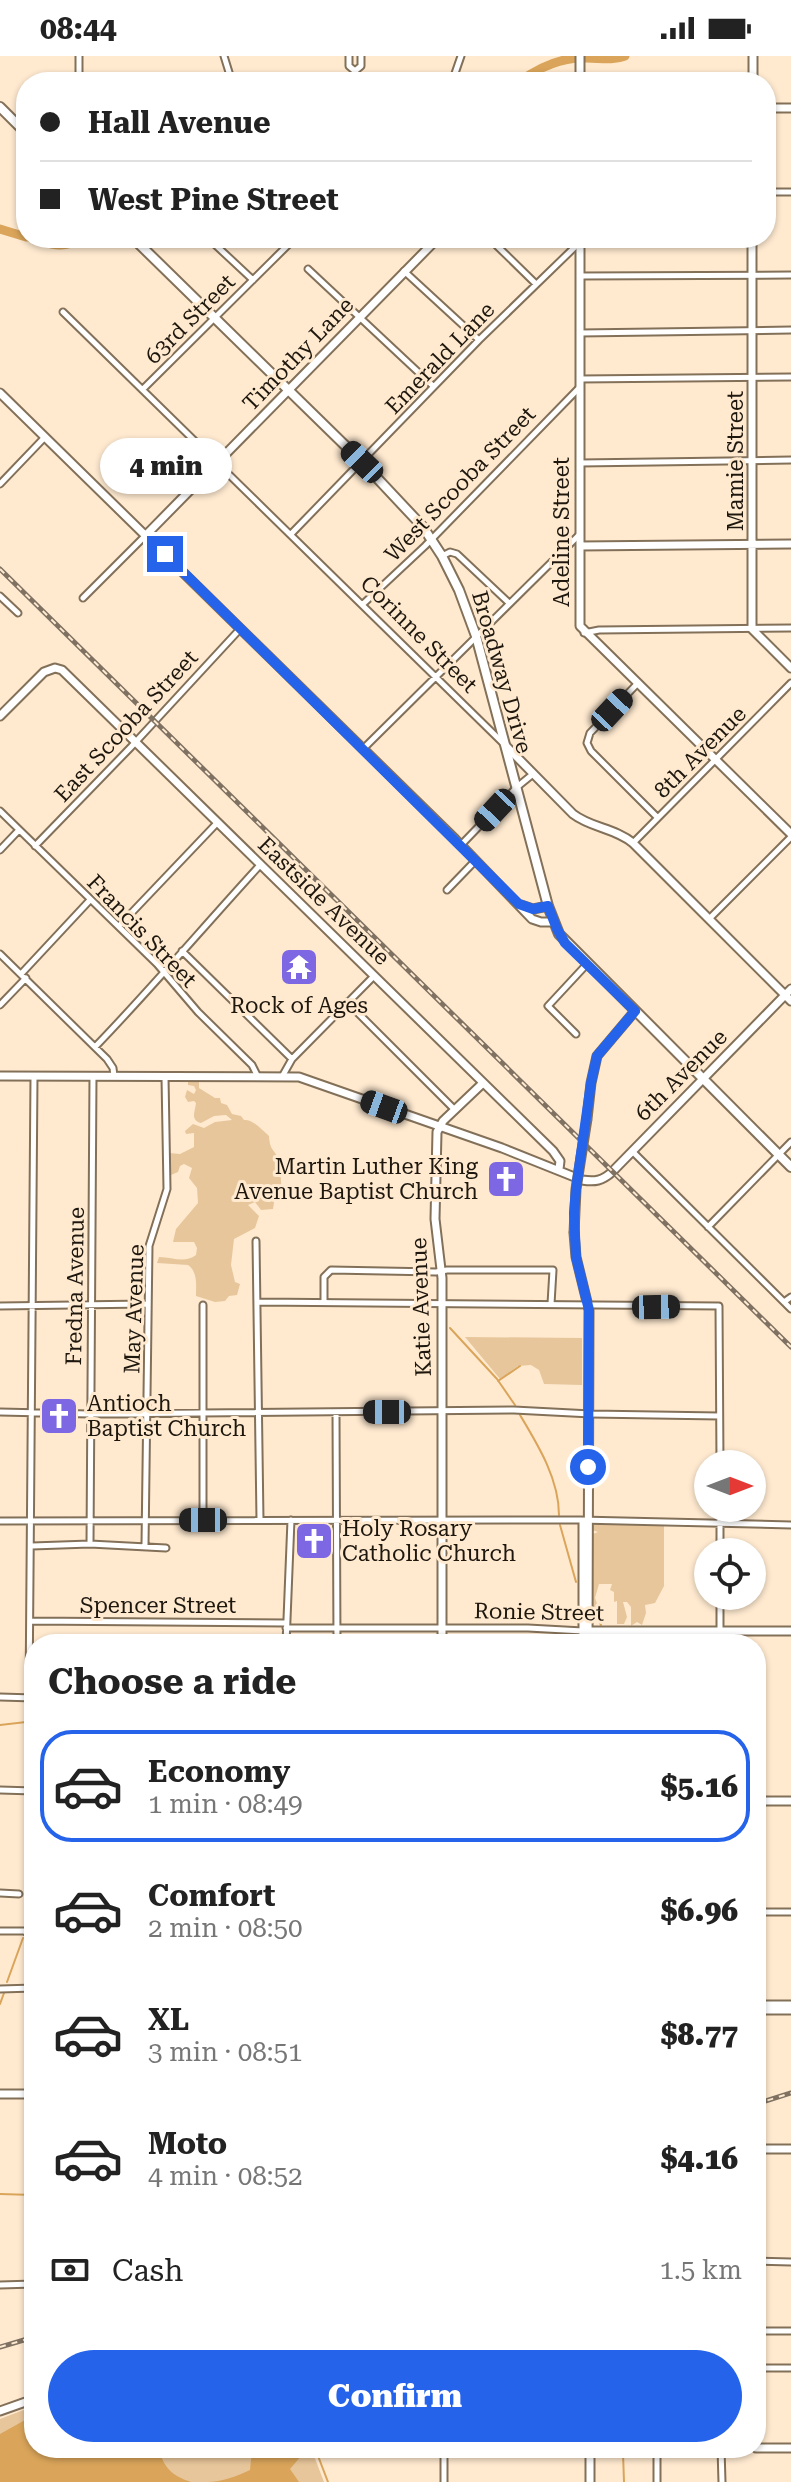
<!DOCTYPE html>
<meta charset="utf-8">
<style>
:root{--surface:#fff;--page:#f2f2f2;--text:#222;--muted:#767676;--line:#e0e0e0;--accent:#2563eb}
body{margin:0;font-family:"Roboto Serif",serif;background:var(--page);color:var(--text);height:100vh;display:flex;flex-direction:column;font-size:30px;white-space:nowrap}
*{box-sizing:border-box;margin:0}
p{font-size:26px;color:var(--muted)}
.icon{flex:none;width:44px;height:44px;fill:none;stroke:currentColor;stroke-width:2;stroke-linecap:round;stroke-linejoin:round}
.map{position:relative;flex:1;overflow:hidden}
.panel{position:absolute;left:24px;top:1578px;width:742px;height:824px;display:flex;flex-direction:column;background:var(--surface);border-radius:32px;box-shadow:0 2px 6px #0004}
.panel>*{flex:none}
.hud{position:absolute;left:16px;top:16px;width:760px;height:176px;border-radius:32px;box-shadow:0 2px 6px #0004;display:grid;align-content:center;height:176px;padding:0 24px;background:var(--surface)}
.needle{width:52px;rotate:90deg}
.fabs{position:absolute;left:694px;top:1394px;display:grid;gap:16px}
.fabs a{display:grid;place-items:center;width:72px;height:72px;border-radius:50%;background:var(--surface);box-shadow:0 2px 6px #0004;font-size:40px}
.end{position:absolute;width:36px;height:36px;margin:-18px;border:10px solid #2563eb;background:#fff;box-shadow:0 0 0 4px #fff}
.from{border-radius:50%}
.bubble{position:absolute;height:56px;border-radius:28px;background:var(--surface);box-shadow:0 2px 6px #0004;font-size:26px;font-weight:800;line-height:56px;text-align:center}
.car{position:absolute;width:24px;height:48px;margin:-24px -12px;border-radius:10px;box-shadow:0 0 6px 2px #0007;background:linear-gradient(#222 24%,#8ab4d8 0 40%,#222 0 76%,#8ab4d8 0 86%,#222 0)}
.hud b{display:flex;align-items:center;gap:28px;height:76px;font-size:30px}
.hud b+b{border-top:2px solid var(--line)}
.hud i{width:20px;height:20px;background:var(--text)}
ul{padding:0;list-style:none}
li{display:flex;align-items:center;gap:24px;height:112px;margin:0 16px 12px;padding:0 8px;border:4px solid transparent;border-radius:32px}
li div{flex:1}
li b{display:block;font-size:30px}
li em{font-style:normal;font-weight:800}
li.selected{border-color:var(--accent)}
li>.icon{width:72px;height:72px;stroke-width:1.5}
h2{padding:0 24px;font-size:36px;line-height:96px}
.pay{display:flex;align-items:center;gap:20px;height:88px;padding:0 24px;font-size:30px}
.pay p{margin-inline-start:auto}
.action{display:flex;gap:16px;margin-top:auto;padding:16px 24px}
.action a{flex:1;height:92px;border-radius:48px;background:var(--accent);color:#fff;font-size:32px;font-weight:800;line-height:92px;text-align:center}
.status{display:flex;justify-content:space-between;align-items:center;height:56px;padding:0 40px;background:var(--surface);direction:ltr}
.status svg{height:22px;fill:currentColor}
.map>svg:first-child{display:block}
.green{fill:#e7c69b}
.water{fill:#daa55a}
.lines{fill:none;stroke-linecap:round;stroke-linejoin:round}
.stream{stroke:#daa55a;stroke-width:2}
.river{stroke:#daa55a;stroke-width:9}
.street-casing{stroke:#837059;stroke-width:9}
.secondary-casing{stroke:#837059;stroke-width:11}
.primary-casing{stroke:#837059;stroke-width:12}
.street{stroke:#fff;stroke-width:5}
.secondary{stroke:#fff;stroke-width:7}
.primary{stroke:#fff;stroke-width:8}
.rail-casing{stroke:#7f7262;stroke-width:5}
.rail{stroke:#ffead0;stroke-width:2;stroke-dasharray:6;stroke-linecap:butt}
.secondary-bridge-casing{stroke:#837059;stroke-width:11;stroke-linecap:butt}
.secondary-bridge{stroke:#fff;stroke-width:7}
.route{stroke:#2563eb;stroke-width:10}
.labels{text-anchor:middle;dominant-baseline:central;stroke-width:6;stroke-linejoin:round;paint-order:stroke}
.street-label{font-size:22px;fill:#1e170e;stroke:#ffead0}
.poi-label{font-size:22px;fill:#1e170e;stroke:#ffead0;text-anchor:start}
</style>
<div class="status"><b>08:44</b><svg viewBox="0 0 49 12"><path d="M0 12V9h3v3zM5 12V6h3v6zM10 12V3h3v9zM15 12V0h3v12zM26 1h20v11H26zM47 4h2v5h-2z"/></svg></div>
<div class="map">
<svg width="791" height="2426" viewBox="0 0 791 2426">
<rect width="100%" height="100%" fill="#ffead0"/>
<!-- green -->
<path class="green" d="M188,1024H199V1032L215,1042H220L221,1047L227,1049L232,1058L241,1060L244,1064C253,1063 262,1074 269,1080C270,1096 275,1093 278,1103C280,1111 282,1128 281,1136L275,1140L273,1153L261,1154L255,1146L248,1149L259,1160L255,1172L234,1183L231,1209L235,1226L240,1228L237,1239L229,1240L225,1245L215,1246L196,1240C196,1229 198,1216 188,1209L157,1207L159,1201C173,1201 184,1208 196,1199L197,1192L194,1186H173L176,1173L198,1147L197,1132L189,1122L192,1112L184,1108L180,1110L178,1116L171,1119L169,1097L180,1098L194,1091V1077L186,1078L185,1075L193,1068L204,1072L215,1066L232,1064L226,1059L214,1060L201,1067C190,1064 195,1056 196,1047L194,1045L188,1046L185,1041L187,1034L194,1038L196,1034L194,1030L188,1029Z
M465,1281L582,1282V1329L544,1328L539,1314L531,1309L518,1310L500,1323Z
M591,1468L664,1469V1530L655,1547L645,1549L646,1557L642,1569L637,1566L631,1570V1551L627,1546H623L627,1561L624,1568H617V1545L614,1546V1536L610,1534L612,1528H599L595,1542L599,1553L595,1555L589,1545L590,1487L592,1484L590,1479L598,1476L592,1474Z
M34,2350V2392H311L324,2426H0V2363Z"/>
<!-- water -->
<path class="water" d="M34,2359V2392H159C163,2412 173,2420 191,2426H0V2378Z
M255,2392H258L263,2398L268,2392H301L302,2399L290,2413L299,2426H207C222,2426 237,2420 250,2414L252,2393Z"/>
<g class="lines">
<!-- stream -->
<path class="stream" d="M450,1272L497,1323L515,1349
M498,1325L520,1310
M520,1359C538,1389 559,1423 559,1459
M560,1469L576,1526
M591,1551L601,1569
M608,1580L609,1588
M0,1669L26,1666
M27,1871L34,1855
M7,1926L23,1882
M0,1948L4,1937
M0,2138L34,2139
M315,2392L328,2426
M623,2397L624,2426"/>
<!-- river -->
<path class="river" d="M519,26C538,12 562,1 586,2C600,2 612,5 625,0
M0,173L26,181
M31,182C49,187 63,195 79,182"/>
<defs>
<path id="street" d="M79,0V26
M224,0L232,26
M349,0V10L355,15L361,10V0
M452,26L461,0
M766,136H791
M208,182L253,224
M489,182L536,228
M144,192L154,182
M308,213L433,330
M404,215L479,284
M580,220L791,219
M63,256L504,688
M580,277L791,274
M580,323L791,321
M143,333L295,182
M580,407L791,404
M0,428L45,381
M292,477L479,284L580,186
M442,500L450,496L457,498L508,546
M0,540L18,557
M83,542L146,479
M363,548L425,490L580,331
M584,577L599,574L791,572
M637,628L590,677L587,687L591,695L657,761
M363,693L580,478
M0,755L157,908L198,956L252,1009L257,1019
M633,787L791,627
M461,789L517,731L533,718
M35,790L131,691L240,573
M0,794L19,774
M447,834L476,804
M709,863L791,781
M119,870L218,766
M182,895L292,1003
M0,898L107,1003L113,1012L114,1020
M21,918L90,844
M347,946L455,1054
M0,949L26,922
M576,978L548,950L587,908
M95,991C152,932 205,869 261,808
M283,1019L292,1003L374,920
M632,1095L791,1253
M708,1171L791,1086
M256,1185L260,1464
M258,1246L719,1250L720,1408
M324,1246V1221L331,1214L436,1216L447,1214H553L551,1248
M784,1246L791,1241
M203,1249V1464
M0,1250L147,1248
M0,1356L89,1358L514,1354L591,1358L719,1360
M336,1356L337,1588
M720,1452V1496
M0,1465L580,1464L791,1469
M90,1488L93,1020
M145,1489L149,1190L167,1133L165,1021
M32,1490L90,1488L166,1492
M720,1540V1588
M30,1565L286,1567
M286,1572H528L583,1575
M286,1588L291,1464
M0,1641L34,1642
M29,1642L34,1021
M0,1734L34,1735
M0,1837L19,1838
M756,1856H791
M0,1875H24L34,1881
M0,1933L34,1932
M756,2205L791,2206
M0,2229L34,2228
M756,2275H791
M756,2312H791
M657,2392V2426
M721,2392L722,2426
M444,2395V2426"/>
<path id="secondary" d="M580,26V0
M753,26V0
M766,52H791
M580,182V570L791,778
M752,182V573L791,612
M0,337L455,783L532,863L541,866H554
M146,479L438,182
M580,490L791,488
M0,660L44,616L55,612L62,614L553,1095L560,1105L559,1113
M506,690L573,758C591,772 615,772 633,787L791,945
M521,849L533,853L548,850
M0,1020L299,1021L502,1092L582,1124C595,1126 602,1125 612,1116L791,933
M587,1063L591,1027L597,1000L635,955
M574,1177L576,1201L589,1254L588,1588
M585,1575H791
M442,1588V1222L435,1163L437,1076L443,1065L483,1027
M583,1588V1467
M756,1745H791
M756,1949H791
M756,1954H791
M0,2038H34
M756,2093H791
M0,2355L34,2343
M393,2392L436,2395L652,2392
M756,2392H791
M590,2426V2392"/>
<path id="primary" d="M0,51L26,77
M133,182L362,406L423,471L442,500L459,534L476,580L548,850L559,878L791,1111"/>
</defs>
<!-- street casing -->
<use href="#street" class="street-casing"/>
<!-- secondary casing -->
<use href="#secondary" class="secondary-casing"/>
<!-- primary casing -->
<use href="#primary" class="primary-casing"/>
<!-- street -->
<use href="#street" class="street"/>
<!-- secondary -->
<use href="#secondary" class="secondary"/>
<!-- primary -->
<use href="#primary" class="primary"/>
<defs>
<path id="rail" d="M0,513L791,1291
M756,2048L791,2037
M0,2291L34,2281"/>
</defs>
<!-- rail casing -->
<use href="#rail" class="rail-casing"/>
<!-- rail -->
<use href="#rail" class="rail"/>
<defs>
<path id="secondary-bridge" d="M574,1177L576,1133L587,1063"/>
</defs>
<!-- secondary-bridge casing -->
<use href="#secondary-bridge" class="secondary-bridge-casing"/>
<!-- secondary-bridge -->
<use href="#secondary-bridge" class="secondary-bridge"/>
</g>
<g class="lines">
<!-- route -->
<path class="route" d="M165,498L519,848L533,853L548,850L557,873L565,887L635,955L597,1000L591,1027L576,1133L574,1157L576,1201L589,1254L588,1411"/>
</g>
<!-- icons -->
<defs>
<symbol id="temple-square" viewBox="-11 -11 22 22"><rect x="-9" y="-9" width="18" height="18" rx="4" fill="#7d67e2" stroke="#ffead0"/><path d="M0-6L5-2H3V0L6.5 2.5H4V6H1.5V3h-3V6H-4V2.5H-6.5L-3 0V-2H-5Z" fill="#fff"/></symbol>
<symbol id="church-square" viewBox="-11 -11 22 22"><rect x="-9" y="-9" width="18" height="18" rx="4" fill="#7d67e2" stroke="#ffead0"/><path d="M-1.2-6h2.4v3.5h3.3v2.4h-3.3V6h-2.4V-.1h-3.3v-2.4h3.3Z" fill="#fff"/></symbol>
</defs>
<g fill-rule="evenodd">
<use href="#temple-square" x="277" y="889" width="44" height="44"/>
<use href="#church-square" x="484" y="1101" width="44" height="44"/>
<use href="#church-square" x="37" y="1338" width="44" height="44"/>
<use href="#church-square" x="292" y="1463" width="44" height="44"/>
</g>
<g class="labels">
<!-- street labels -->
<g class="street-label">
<text transform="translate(190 263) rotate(-45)">63rd Street</text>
<text transform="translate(298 298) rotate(-46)">Timothy Lane</text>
<text transform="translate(440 302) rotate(-46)">Emerald Lane</text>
<text transform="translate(735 405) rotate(-90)">Mamie Street</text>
<text transform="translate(460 428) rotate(-46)">West Scooba Street</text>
<text transform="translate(561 476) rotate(-90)">Adeline Street</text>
<text transform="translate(419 578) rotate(45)">Corinne Street</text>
<text transform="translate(502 616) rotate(74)">Broadway Drive</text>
<text transform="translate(126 670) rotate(-47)">East Scooba Street</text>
<text transform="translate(700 696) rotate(-45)">8th Avenue</text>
<text transform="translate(324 845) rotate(44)">Eastside Avenue</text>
<text transform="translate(142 875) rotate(46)">Francis Street</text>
<text transform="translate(681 1019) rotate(-45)">6th Avenue</text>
<text transform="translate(75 1230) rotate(-89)">Fredna Avenue</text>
<text transform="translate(421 1251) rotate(-92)">Katie Avenue</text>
<text transform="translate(134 1253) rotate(-88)">May Avenue</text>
<text x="158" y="1549">Spencer Street</text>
<text transform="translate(539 1556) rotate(1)">Ronie Street</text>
</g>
<!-- poi labels -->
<g class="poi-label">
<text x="299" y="949" text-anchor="middle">Rock of Ages</text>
<text x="478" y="1110" text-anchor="end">Martin Luther King<tspan x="478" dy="25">Avenue Baptist Church</tspan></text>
<text x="87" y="1347">Antioch<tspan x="87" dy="25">Baptist Church</tspan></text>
<text x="342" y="1472">Holy Rosary<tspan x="342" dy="25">Catholic Church</tspan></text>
</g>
</g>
</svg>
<div class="fabs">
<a><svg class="needle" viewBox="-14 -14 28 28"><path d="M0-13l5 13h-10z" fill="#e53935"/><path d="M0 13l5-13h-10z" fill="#767676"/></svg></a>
<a><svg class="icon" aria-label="locate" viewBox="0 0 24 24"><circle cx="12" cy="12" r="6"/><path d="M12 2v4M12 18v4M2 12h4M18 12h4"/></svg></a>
</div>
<i class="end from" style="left:588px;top:1411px"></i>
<i class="end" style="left:165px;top:498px"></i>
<div class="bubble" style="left:100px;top:382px;width:132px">4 min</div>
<i class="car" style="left:362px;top:406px;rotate:314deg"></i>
<i class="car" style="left:612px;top:654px;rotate:43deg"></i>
<i class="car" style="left:495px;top:754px;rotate:223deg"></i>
<i class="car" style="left:384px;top:1051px;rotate:290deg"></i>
<i class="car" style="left:656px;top:1251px;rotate:89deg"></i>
<i class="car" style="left:387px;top:1356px;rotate:270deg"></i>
<i class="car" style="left:203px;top:1464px;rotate:270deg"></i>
<div class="hud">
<b><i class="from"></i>Hall Avenue</b>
<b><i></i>West Pine Street</b>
</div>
<section class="panel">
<h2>Choose a ride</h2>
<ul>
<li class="selected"><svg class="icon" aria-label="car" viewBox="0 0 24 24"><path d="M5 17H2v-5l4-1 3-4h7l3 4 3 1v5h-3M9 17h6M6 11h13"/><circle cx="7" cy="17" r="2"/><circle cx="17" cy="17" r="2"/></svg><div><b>Economy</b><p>1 min · 08:49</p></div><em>$5.16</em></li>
<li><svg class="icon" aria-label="car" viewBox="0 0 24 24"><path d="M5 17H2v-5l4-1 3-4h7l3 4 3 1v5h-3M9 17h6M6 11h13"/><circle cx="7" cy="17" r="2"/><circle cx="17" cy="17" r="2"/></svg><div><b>Comfort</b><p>2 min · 08:50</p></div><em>$6.96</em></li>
<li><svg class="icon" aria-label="car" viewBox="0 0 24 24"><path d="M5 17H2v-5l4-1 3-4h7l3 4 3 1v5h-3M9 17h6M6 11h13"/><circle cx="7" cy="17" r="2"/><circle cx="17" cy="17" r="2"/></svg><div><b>XL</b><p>3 min · 08:51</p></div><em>$8.77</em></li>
<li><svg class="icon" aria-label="car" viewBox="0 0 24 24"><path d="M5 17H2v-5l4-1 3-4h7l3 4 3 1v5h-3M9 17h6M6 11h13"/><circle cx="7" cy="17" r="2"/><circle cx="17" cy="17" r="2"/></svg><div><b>Moto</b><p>4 min · 08:52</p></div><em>$4.16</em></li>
</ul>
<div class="pay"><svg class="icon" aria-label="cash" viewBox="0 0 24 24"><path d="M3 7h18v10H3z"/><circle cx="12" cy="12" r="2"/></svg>Cash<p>1.5 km</p></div>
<div class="action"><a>Confirm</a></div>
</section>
</div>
